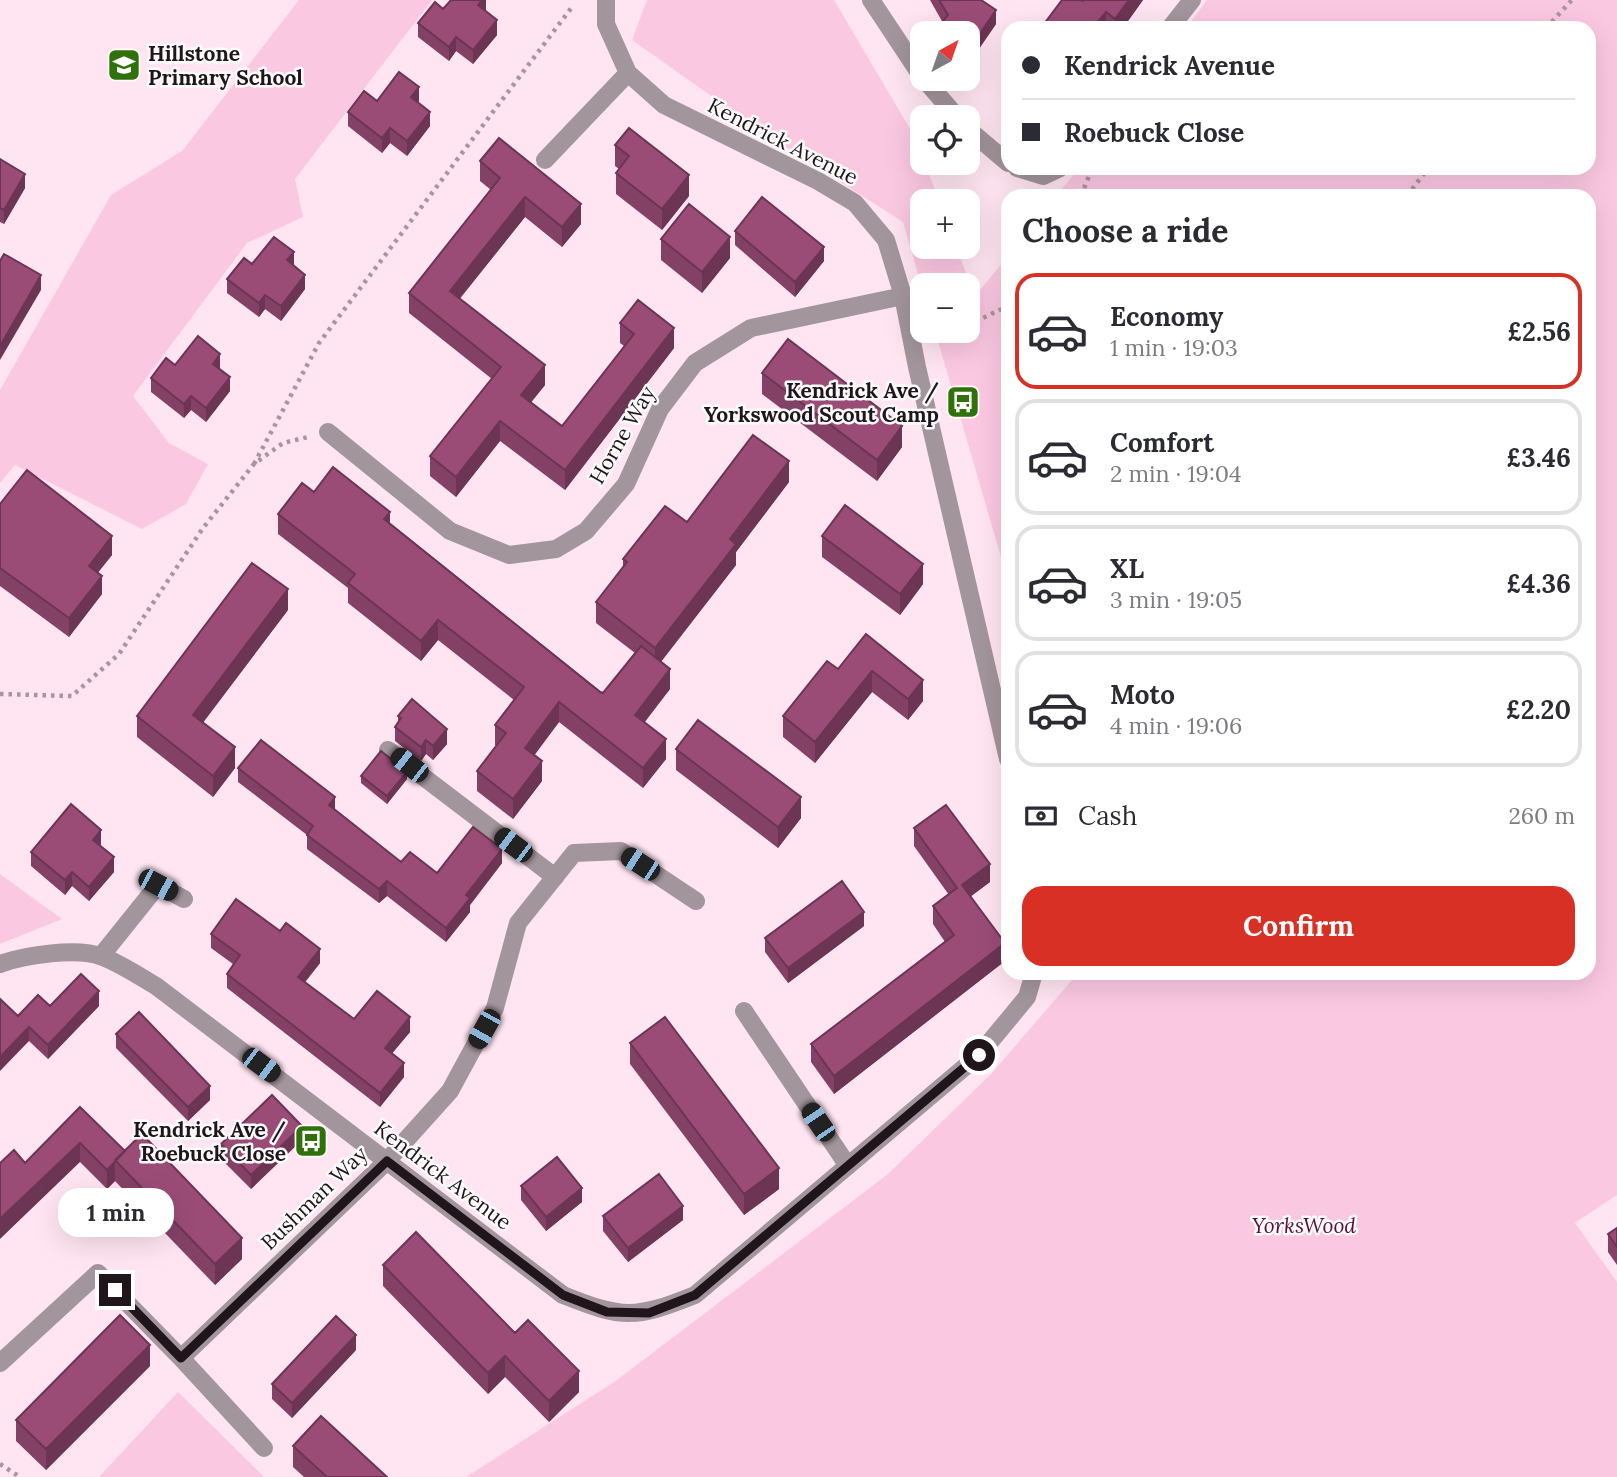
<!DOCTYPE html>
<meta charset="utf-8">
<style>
:root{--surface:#fff;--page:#f2f2f3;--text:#2b2b33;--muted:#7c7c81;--line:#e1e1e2;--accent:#d93025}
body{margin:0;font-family:Lora,serif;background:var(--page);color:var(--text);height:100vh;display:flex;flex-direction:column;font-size:26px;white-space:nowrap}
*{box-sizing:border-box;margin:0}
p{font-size:23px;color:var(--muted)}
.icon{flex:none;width:38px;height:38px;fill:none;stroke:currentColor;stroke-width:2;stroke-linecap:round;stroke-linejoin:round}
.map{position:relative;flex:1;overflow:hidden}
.details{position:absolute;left:1001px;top:189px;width:595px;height:791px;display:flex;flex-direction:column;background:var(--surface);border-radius:21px;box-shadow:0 7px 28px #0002}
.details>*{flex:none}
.top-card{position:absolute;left:1001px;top:21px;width:595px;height:154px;border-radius:21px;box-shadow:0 7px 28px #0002;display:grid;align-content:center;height:154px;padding:0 21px;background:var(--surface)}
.needle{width:46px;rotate:40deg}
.controls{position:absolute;left:910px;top:21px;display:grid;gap:14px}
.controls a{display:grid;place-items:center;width:70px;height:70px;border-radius:14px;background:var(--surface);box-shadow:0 7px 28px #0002;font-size:35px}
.end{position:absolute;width:32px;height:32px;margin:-16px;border:9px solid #20151a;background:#fff;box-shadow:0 0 0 4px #fff}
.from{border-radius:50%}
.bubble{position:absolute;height:49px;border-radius:21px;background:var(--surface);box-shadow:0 7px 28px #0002;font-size:23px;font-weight:800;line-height:49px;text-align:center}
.car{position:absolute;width:21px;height:42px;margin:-21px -10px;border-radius:9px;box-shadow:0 0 5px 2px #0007;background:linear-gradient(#222 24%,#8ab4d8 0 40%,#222 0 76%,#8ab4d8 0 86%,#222 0)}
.top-card b{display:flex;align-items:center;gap:24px;height:66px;font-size:26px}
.top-card b+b{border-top:2px solid var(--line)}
.top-card i{width:18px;height:18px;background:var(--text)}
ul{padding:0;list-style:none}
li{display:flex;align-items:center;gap:21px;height:116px;margin:0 14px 10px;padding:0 7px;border:4px solid var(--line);border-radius:21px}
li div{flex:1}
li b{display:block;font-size:26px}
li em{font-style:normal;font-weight:800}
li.current{border-color:var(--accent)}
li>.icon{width:63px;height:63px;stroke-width:1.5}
h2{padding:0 21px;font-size:32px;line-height:84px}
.pay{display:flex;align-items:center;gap:18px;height:77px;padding:0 21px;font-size:26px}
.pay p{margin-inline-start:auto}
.primary-button{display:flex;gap:14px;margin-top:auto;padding:14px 21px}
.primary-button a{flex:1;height:80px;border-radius:21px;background:var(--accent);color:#fff;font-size:28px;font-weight:800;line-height:80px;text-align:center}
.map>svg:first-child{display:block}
.green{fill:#fbc8e1}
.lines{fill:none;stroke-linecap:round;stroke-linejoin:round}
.path{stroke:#a9959e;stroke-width:4.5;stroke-dasharray:3.5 5;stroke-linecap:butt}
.service{stroke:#a2959b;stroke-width:18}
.minor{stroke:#a2959b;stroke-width:18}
.wall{fill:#844166}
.shaded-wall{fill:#6c3553}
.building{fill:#9a4c77;stroke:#6c3553;stroke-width:2}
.route{stroke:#20151a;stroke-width:9}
.labels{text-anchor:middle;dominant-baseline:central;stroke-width:5;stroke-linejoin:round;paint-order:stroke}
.poi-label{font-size:21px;font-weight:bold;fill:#20151a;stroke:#fbfbfb;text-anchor:end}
.street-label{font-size:21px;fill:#20151a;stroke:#fbfbfb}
.park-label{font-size:21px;font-style:italic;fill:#590e3d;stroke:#fbfbfb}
</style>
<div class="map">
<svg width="1617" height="1477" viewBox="0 0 1617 1477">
<rect width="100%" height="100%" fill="#ffe5f1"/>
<!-- green -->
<path class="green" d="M299,0H432L295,179L303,217L247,243L133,396L169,443L208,464L186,504L142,529L15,465L0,483V390L111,195L182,151Z
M647,0H834L916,139L922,163H925L939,201H922V247H956L975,296L1008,256V581L935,331H968V285H922V288L903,222L761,131L632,40Z
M1207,0H1617V1195L1575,1223L1617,1282V1477H466L617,1380L888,1174L992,1073L1078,973H1589V196H1056L1079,168H1589V28H1186Z
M0,874L62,919L0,944Z
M178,1392L262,1475L264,1477H99Z"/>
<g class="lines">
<!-- path -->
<path class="path" d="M1546,28L1572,0
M1081,196L1089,176L1081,169
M1407,196L1428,168
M968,325L1008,306
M934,341L956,331
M254,464L319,343L572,7
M0,694L72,696L119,654L203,528L254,464L283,443L308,437
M0,1464L20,1477"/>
<!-- service -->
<path class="service" d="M388,750L555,877
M101,956L158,885L184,899"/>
<!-- minor -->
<path class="minor" d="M606,0V24L628,73L664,105L818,181L855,203L886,240L903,296L917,367L1008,759
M871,0L922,77
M1170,28L1192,0
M924,79L957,117
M968,129L1008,163
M545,160L628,73
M1017,168L1043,176L1060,168
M328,432L450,531L509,555L556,549L586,531L626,484L660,409L695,363L751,328L903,296
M0,964C25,955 77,947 103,957C121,964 139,976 156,986L563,1295C623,1319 635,1319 695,1295L979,1055L1027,997L1034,973
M744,1011L848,1166
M0,1363L98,1273L181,1358
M264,1448L181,1358L387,1161L450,1091L495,1008L518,923L574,853L621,851L696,901"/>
</g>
<!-- wall -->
<path class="wall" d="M486,0L485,11L497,35L473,64L456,51L449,61L418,37V23L443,9Z
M930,0H981L996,24L974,56L968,52V33H943V23Z
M1143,0L1123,28H1041L1083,1Z
M1008,76V98L1007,97V78Z
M377,101H419L418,103L430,126L407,156L390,143L382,153L348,126V112Z
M615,145L689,196L662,230L616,194V173L619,169L615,166Z
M0,159L25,188L4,224L0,222Z
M480,161L581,224L562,247L525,217L460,298L545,385L531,402L562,426L624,346L620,343V323L674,348L565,490L500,441L456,497L430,476V456L492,379L409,313V293L491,190L480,181Z
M735,231L824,261L795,297L735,245Z
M661,239L730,258L702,293L661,260Z
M252,264L294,266L305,289L281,321L265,309L259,317L227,293V279Z
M175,365L220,368V369L230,391L206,422L191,410L184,418L151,392V378Z
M762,373L902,447L877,481L762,394Z
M789,482L736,552V565L661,662L670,689L644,722L666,759L643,788L559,722L534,755L542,781L513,819L477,791V771L496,746L495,745V725L514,700L438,640L421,661L348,603V588L278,534V514L314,492L390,523L603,693L635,653L596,623V602L623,566V559L687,522Z
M0,504L112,555L97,573L102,594L69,637L0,586Z
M822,536L923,584L900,615L822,557Z
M288,610L203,722L235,768L213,797L137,737V716Z
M866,634L923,701L908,720L872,692L815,763L783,737V716L838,669Z
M398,716L447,744L433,760L426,754L421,761L395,741V727L398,722Z
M676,749L801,818L778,848L676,770Z
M238,768L335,810L401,862L437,873L502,863L470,905V912L446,942L387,896L379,903L307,849V835L238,782Z
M361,776L407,779L387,804L361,783Z
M914,828L990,882L971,896L1005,961L834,1094L811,1062V1044L945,942L933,924V906L949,895L914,846Z
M101,844L100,846L114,872L89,901L72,886L65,895L31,866V852Z
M864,926L788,983L765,952V938Z
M211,934L320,963L305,982L354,1019L410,1032L392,1053L404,1077L380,1107L227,988V974L233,964L211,948Z
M50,1006H99L48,1059L29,1041L18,1016Z
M116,1034L210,1100L188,1121L116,1048Z
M630,1043L779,1189L744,1215L630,1064Z
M80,1107L125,1151L242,1259L215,1285L115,1181L107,1189L80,1162L25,1163Z
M302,1140L251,1189L221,1159V1144Z
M521,1186L582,1202L546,1231L521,1200Z
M603,1216L683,1220L628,1262L603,1231Z
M1617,1228V1265L1608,1252V1234Z
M383,1265L515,1333L579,1392L549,1422L505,1377L488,1394L383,1286Z
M356,1350L292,1418L272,1399V1384Z
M150,1366L46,1470L16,1441V1420Z
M293,1446L387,1477H304L293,1467Z"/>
<!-- shaded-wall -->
<path class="shaded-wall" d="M482,0H486V10L478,20V5Z
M1129,0H1143L1123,28H1115V19Z
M996,10V24L974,56V42Z
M1106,12V28H1093Z
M497,20V35L473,64V50Z
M456,37V51L449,61V47Z
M419,87V101L411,111V97Z
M430,112V126L407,156V141Z
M390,128V143L382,153V138Z
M25,174V188L4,224V210Z
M689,175V196L662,230V209Z
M525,197V217L450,311V291Z
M581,204V224L562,247V227Z
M730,237V258L702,293V272Z
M824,247V261L795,297V282Z
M294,252V266L287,260Z
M41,275V290L0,360V346Z
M305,275V289L281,321V306Z
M265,295V309L259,317V303Z
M674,328V348L565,490V470Z
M220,354V368L213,378V364Z
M545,365V385L521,415V395Z
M230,377V391L206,422V408Z
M191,396V410L184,418V404Z
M500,421V441L456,497V477Z
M902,426V447L877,481V460Z
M789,461V482L736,552V565L655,669V648L730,539Z
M390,512V532L384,519Z
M112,536V555L89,584V566Z
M923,564V584L900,615V594Z
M102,576V594L69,637V618Z
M288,589V610L193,736V715Z
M438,620V640L421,661V641Z
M670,669V689L635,735V715Z
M872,671V692L815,763V742Z
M923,680V701L908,720V699Z
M559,702V722L525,768V748Z
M447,729V744L433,760V746Z
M666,739V759L643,788V768Z
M426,740V754L421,761V747Z
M235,747V768L213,797V776Z
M542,761V781L513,819V799Z
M407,772V779L387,804V796Z
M335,797V812L329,805Z
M801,797V818L778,848V827Z
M101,830V844L93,854V840Z
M502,849V863L470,905V912L446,942V928L466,895Z
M114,857V872L89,901V887Z
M990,864V882L962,903V885Z
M72,872V886L65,895V880Z
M387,881V896L379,903V889Z
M864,912V926L788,983V968Z
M1005,943V961L834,1094V1076Z
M320,949V963L298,991V977Z
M99,991V1006L48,1059V1045Z
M410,1017V1032L385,1062V1048Z
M29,1027V1041L0,1071V1057Z
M404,1063V1077L380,1107V1093Z
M210,1086V1100L188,1121V1107Z
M302,1126V1140L251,1189V1175Z
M80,1143V1162L0,1239V1219Z
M115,1161V1181L107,1189V1170Z
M779,1168V1189L744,1215V1194Z
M582,1188V1202L546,1231V1217Z
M683,1206V1220L628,1262V1248Z
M242,1238V1259L215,1285V1264Z
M356,1335V1350L292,1418V1403Z
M150,1345V1366L46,1470V1449Z
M505,1356V1377L488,1394V1373Z
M579,1371V1392L549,1422V1401Z"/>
<!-- building -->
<path class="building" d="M451,0H482L478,5L497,20L473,50L456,37L449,47L418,23L435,2L443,9Z
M939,0H981L996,10L974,42L968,38V33H961L943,21L948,15Z
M1062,0H1081L1083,1L1084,0H1129L1115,19L1106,12L1093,28H1041Z
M399,72L419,87L411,97L430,112L407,141L390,128L382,138L348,112L364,91L377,101Z
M629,128L689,175L662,209L616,173L629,156L615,145Z
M499,138L581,204L562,227L525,197L450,291L545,365L521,395L562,426L634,334L620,323L638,300L674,328L565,470L500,421L456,477L430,456L501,367L409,293L500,178L480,161Z
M0,159L25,174L4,210L0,208Z
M762,197L824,247L795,282L735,231Z
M689,204L730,237L702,272L661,239Z
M274,237L294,252L287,260L305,275L281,306L265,295L259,303L227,279L244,258L252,264Z
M4,254L41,275L0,346V261Z
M198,336L220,354L213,364L230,377L206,408L191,396L184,404L151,378L166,358L175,365Z
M788,339L902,426L877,460L762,373Z
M753,435L789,461L730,539L736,544L655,648L596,602L627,562L623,559L665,506L687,522Z
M333,467L390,512L384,519L600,692L603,693L641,646L670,669L635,715L666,739L643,768L559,702L525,748L542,761L513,799L477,771L506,733L495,725L524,687L438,620L421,641L348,583L355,574L278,514L302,483L314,492Z
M27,470L112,536L89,566L102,576L69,618L0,568V504Z
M845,505L923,564L900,594L822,536Z
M252,563L288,589L193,715L235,747L213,776L137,716Z
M866,634L923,680L908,699L872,671L815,742L783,716L827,661L838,669Z
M412,699L447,729L433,746L426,740L421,747L395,727L401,718L398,716Z
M698,720L801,797L778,827L676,749Z
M261,740L335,797L329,805L401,862L410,852L437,873L473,827L502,849L466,895L470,898L446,928L387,881L379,889L307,835L313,826L238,768Z
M381,751L407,772L387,796L361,776Z
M71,804L101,830L93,840L114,857L89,887L72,872L65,880L31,852Z
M946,805L990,864L962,885L1005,943L834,1076L811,1044L954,935L933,906L957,888L914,828Z
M842,881L864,912L788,968L765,938Z
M236,899L280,931L286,923L320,949L298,977L354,1019L377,991L410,1017L385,1048L404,1063L380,1093L227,974L240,955L211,934Z
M81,974L99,991L48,1045L29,1027L0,1057V999L18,1016L38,995L50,1006Z
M139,1012L210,1086L188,1107L116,1034Z
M665,1017L779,1168L744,1194L630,1043Z
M272,1095L302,1126L251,1175L221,1144Z
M80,1107L125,1151L107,1170L80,1143L0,1219V1163L14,1150L25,1163Z
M142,1134L242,1238L215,1264L115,1160Z
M557,1157L582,1188L546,1217L521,1186Z
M659,1174L683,1206L628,1248L603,1216Z
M1617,1228V1247L1608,1234Z
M416,1232L515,1333L528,1320L579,1371L549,1401L505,1356L488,1373L383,1265Z
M120,1315L150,1345L46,1449L16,1420Z
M336,1316L356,1335L292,1403L272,1384Z
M321,1416L387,1477H327L293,1446Z"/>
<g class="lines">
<!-- route -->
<path class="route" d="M115,1290L181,1358L387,1161L563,1295L607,1312L649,1313L695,1295L979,1055"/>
</g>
<!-- icons -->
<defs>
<symbol id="school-square" viewBox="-11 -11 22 22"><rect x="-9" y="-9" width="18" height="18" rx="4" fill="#30710b" stroke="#fbfbfb"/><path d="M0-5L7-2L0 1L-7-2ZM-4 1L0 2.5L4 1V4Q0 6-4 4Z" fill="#fff"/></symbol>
<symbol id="bus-square" viewBox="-11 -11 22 22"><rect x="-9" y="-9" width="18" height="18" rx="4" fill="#30710b" stroke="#fbfbfb"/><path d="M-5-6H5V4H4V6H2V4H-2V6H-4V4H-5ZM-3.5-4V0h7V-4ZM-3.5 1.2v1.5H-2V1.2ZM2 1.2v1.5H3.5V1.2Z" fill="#fff"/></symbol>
</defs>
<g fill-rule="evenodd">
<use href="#school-square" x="105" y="46" width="38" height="38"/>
<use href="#bus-square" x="944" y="383" width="38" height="38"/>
<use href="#bus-square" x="292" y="1122" width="38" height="38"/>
</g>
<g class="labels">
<!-- poi labels -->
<g class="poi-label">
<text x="148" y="53" text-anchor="start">Hillstone<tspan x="148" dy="24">Primary School</tspan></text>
<text x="939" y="390">Kendrick Ave /<tspan x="939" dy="24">Yorkswood Scout Camp</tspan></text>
<text x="286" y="1129">Kendrick Ave /<tspan x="286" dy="24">Roebuck Close</tspan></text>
</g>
<!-- street labels -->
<g class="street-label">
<text transform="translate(783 141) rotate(27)">Kendrick Avenue</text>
<text transform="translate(622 435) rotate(-60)">Horne Way</text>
<text transform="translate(443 1175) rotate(37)">Kendrick Avenue</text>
<text transform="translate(314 1198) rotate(-44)">Bushman Way</text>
</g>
<!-- park labels -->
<g class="park-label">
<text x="1304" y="1225">YorksWood</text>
</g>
</g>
</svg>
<div class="controls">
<a><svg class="needle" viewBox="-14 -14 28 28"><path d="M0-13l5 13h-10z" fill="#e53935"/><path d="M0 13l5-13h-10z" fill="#7c7c81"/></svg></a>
<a><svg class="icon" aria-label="locate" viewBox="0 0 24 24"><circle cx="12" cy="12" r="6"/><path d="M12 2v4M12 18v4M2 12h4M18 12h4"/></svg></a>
<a>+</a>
<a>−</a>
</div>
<i class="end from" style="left:979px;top:1055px"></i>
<i class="end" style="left:115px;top:1290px"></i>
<div class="bubble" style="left:58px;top:1188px;width:116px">1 min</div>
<i class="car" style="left:409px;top:765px;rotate:308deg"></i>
<i class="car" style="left:513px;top:845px;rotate:307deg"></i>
<i class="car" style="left:640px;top:864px;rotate:303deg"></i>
<i class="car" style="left:158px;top:885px;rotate:118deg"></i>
<i class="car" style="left:484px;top:1029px;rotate:209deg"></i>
<i class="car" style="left:261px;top:1065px;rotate:127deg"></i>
<i class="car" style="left:818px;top:1122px;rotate:326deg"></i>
<div class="top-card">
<b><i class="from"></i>Kendrick Avenue</b>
<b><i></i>Roebuck Close</b>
</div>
<section class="details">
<h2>Choose a ride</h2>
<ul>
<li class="current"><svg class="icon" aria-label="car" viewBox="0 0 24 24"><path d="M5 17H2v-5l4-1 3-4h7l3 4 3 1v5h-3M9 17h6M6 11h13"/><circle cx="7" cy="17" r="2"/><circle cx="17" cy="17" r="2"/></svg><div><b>Economy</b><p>1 min · 19:03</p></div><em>£2.56</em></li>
<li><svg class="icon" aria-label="car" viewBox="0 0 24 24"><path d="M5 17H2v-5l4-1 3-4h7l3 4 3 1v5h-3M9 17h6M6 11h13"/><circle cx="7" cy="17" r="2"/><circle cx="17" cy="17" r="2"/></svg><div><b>Comfort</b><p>2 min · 19:04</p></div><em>£3.46</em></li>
<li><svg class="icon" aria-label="car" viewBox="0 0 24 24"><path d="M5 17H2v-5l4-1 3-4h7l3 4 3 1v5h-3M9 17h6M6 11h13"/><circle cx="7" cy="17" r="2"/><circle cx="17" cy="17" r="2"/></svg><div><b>XL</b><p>3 min · 19:05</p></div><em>£4.36</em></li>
<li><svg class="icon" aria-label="car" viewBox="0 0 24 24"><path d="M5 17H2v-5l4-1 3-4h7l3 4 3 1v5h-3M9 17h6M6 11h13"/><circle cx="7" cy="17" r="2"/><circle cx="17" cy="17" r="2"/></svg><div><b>Moto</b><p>4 min · 19:06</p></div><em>£2.20</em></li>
</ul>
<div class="pay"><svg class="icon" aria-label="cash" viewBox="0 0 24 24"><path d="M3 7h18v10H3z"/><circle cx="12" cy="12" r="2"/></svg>Cash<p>260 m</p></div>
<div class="primary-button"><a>Confirm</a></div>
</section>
</div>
